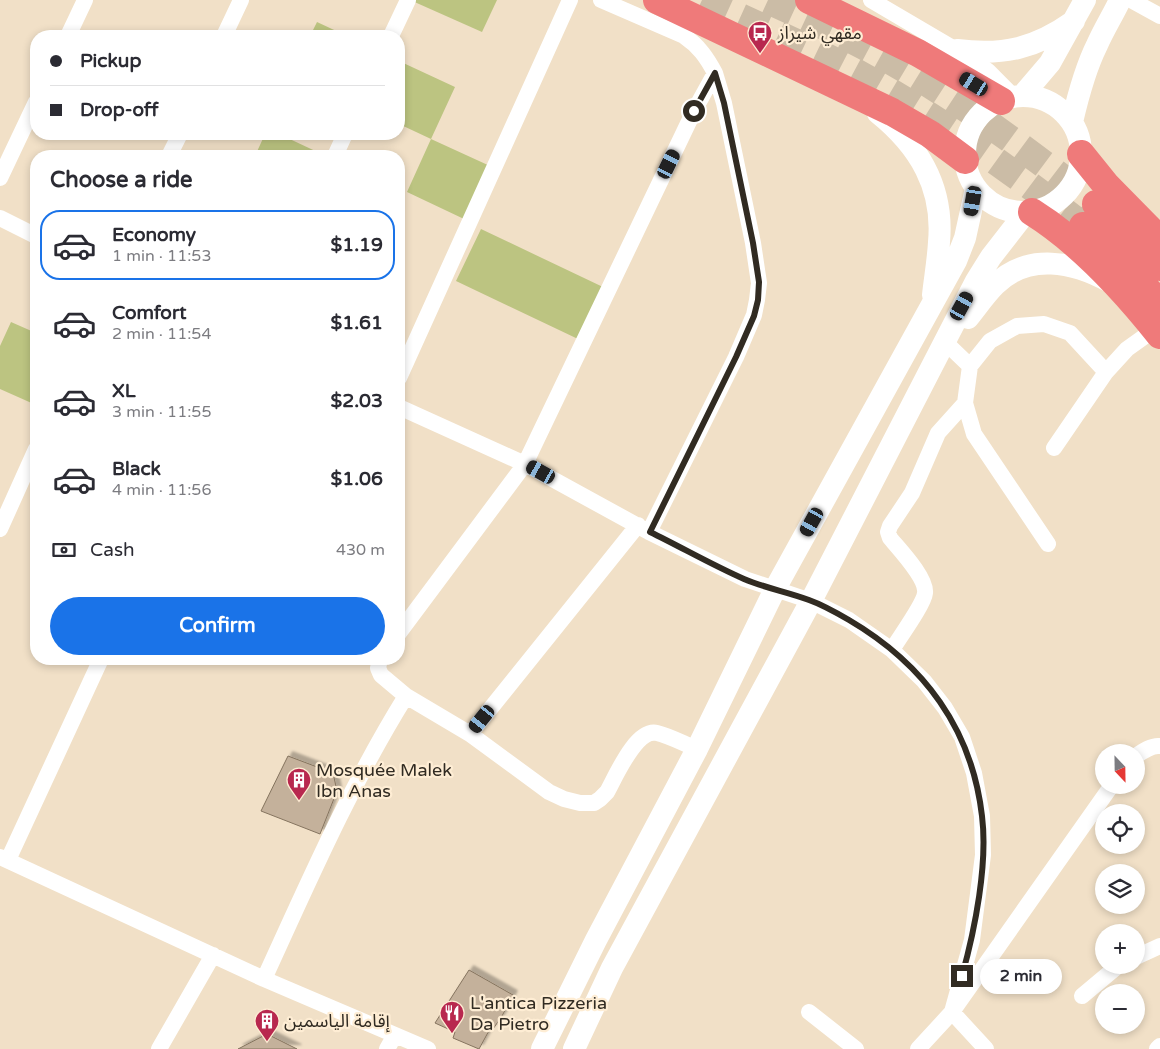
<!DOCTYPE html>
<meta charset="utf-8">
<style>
:root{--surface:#fff;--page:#f7f7f7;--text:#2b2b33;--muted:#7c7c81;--line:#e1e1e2;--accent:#1a73e8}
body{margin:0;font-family:"Varela Round","Noto Sans Arabic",sans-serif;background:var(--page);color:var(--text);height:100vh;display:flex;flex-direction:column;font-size:19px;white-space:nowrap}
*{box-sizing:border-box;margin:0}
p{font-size:16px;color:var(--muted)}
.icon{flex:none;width:28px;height:28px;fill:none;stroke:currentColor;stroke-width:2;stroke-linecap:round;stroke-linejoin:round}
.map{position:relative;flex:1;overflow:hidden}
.sheet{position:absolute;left:30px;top:150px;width:375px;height:515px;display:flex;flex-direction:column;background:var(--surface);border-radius:20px;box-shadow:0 2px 8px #0003}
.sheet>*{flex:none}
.guide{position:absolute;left:30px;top:30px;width:375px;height:110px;border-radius:20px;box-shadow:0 2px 8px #0003;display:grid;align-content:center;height:110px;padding:0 20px;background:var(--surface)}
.needle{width:32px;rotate:158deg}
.controls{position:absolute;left:1095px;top:744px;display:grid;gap:10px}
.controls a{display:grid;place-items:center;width:50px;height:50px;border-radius:50%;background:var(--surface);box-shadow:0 2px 8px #0003;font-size:25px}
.end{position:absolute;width:22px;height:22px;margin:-11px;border:6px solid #312b22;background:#fff;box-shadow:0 0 0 2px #fff}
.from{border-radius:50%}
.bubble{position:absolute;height:35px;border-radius:18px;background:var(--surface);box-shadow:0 2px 8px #0003;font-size:16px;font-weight:700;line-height:35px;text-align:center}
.car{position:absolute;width:15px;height:30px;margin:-15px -8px;border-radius:6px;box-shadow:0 0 4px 1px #0007;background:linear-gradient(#222 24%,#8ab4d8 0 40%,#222 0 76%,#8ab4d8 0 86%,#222 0)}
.guide b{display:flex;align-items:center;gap:18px;height:48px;font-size:19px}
.guide b+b{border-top:1px solid var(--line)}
.guide i{width:12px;height:12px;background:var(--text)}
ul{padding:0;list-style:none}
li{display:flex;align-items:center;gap:15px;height:70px;margin:0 10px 8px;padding:0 10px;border:2px solid transparent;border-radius:20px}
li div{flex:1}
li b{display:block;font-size:19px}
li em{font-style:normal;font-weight:700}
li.on{border-color:var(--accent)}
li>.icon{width:45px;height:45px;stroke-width:1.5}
h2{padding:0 20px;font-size:22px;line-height:60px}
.pay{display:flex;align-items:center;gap:12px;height:55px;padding:0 20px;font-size:19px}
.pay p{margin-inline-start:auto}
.cta{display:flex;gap:10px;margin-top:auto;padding:10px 20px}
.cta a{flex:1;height:58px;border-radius:30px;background:var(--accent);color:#fff;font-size:20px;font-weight:700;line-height:58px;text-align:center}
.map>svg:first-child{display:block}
.green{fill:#bcc481}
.building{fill:#c4b19b;stroke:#85745f;filter:url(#shadow)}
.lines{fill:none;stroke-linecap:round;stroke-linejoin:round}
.highway-tunnel{stroke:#cbbca6;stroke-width:28;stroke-dasharray:28 14;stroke-linecap:butt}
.street{stroke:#fff;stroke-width:16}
.secondary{stroke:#fff;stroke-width:22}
.highway{stroke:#ef7a7a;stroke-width:28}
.route{stroke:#312b22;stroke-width:6}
.labels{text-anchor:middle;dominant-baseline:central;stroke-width:4.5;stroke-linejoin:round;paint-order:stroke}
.poi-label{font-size:18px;fill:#312b22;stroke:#feedd4;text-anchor:start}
</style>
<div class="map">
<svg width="1160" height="1049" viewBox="0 0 1160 1049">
<defs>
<filter id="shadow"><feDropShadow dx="4.5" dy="-4.5" stdDeviation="1" flood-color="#0004"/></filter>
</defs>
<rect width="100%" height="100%" fill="#f1e0c7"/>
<!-- green -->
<path class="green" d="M410,0H497L482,32Z
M317,22L347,36H310Z
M399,61L455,87L431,139L490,166L464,219L407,192L431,139L399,124Z
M265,134H279L326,156H255Z
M481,229L603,287L578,339L456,281Z
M11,322L36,333V405L0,389V346Z"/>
<!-- building -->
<path class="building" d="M288,756L333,773L337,791L320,834L261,811Z
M469,970L513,995L502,1016L493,1029L491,1027L479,1049L453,1038L455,1032L435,1023Z
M267,1034L297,1049H238Z"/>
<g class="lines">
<!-- highway-tunnel -->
<path class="highway-tunnel" d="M702,0C754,24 807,46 857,73C937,117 1011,170 1083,226
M768,0C800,15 832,29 864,46C947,90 1022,147 1096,204"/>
<!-- street -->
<path class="street" d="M871,0L973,60L988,71L1014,97
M1131,0L1160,16
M68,36L85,0
M224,36L241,0
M391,36L408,0
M169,156L180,134
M335,156L345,134
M0,178L36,102
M0,218L36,236
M945,342L970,366
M399,378L570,0
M399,407L525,464L649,532L745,579L811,601L849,620L892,650L924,681L945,708L962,737L974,773L982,816L983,855L972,940L952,1012L918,1049
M1054,448L1106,372L1127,349L1155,329
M0,529L36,449
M649,532L736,357L754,315L757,300L759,283L753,243L724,103L715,73
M1048,544L974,434L965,403L970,366L990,341L1017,326L1044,324L1070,333L1106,372
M399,633L525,464L694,111L715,73C707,58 699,46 684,36L601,0
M892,650C899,638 924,604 925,593C927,578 899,549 890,538L888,532L890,526L912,493L938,433L965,403
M380,659L378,668L381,675L406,696L470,734L549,792L564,799L580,803H594L600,799L607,792C616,776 636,728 657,733C670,736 684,744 697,749
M470,734L638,525
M1136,756C1143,751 1152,745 1160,746
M0,857L264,979L428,1049
M8,860L101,659
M1136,957L1160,946
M264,979C308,883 350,786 406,696
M1082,996L1119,965
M809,1012L856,1049
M159,1049L213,955
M387,1049L395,1035
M986,1049L952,1012L1112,785
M1157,1049L1160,1046"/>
<!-- secondary -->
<path class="secondary" d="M957,50C1004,56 1036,48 1074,21
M1022,96L1050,63L1085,0
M965 154a58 58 0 1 1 116 0a58 58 0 1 1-116 0Z
M878,113C919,146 944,187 939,242C938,260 935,277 933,295
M1072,122C1078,96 1085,69 1097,45C1104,29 1113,15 1120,0
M968,318C977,307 985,295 995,285C1028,252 1074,262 1110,282
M542,1049L596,940L697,749L775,589L956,261L965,238L976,188
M574,1049L612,968L811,601L976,281L991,257L1026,212"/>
<!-- highway -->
<path class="highway" d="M657,0L892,112L930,134L965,160
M809,0L918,53L1001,101
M1081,154L1106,185L1160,240
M1096,204L1128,233L1160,267
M1032,212C1080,242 1125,291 1160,335
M1083,226L1114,253L1160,304"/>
</g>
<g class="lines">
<!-- route -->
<path class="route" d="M694,111L715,73L724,103L753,243L759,282L758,300L754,316L736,357L650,532C681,547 712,565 744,579C765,588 788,592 809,600C823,605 837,613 849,620C924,664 972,729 982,816C988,864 975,929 962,976"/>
</g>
<!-- icons -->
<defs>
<symbol id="bus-pin" viewBox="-11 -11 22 30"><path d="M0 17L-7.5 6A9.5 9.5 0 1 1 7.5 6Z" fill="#b8284f" stroke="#feedd4"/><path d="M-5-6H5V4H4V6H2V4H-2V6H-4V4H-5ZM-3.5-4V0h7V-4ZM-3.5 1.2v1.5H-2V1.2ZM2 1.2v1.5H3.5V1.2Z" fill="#fff"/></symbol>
<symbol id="building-pin" viewBox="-11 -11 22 30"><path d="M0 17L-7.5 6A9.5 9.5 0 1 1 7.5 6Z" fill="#b8284f" stroke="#feedd4"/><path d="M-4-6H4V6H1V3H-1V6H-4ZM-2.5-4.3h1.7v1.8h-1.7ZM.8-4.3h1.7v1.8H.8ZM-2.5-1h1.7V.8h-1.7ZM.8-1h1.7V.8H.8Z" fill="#fff"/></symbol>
<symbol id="restaurant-pin" viewBox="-11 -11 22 30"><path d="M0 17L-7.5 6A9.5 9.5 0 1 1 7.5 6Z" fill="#b8284f" stroke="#feedd4"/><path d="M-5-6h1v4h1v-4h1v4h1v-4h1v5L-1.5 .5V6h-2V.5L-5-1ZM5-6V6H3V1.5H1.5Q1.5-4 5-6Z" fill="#fff"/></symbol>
</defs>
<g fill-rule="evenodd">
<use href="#bus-pin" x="746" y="19" width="28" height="38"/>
<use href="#building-pin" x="285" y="766" width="28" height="38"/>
<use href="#restaurant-pin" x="438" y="999" width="28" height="38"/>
<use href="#building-pin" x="253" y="1007" width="28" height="38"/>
</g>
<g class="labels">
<!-- poi labels -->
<g class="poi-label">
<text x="778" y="33">مقهي شيراز</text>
<text x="316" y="770">Mosquée Malek<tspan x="316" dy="21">Ibn Anas</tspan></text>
<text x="470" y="1003">L'antica Pizzeria<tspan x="470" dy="21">Da Pietro</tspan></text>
<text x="284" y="1021">إقامة الياسمين</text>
</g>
</g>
</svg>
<div class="controls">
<a><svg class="needle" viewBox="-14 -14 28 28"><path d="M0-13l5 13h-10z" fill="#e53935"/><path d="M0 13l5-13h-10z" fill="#7c7c81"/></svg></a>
<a><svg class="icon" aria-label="locate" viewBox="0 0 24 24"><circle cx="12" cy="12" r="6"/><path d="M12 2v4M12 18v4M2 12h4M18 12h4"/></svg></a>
<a><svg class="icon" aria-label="layers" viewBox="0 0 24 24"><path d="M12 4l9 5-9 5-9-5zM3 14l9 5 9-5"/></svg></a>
<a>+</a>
<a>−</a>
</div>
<i class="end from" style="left:694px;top:111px"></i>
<i class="end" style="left:962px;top:976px"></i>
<div class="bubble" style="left:980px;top:959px;width:82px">2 min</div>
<i class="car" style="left:974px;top:84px;rotate:301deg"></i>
<i class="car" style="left:669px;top:164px;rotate:26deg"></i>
<i class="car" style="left:973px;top:201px;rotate:190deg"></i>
<i class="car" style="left:962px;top:306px;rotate:29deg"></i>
<i class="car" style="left:541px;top:472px;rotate:299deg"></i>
<i class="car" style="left:812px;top:522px;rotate:209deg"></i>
<i class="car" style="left:482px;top:719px;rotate:219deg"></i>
<div class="guide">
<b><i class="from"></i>Pickup</b>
<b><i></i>Drop-off</b>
</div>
<section class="sheet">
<h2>Choose a ride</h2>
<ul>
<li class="on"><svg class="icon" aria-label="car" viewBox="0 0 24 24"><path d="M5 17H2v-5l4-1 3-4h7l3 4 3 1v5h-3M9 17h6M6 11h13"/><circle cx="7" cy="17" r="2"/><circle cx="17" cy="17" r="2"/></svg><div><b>Economy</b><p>1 min · 11:53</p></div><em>$1.19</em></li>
<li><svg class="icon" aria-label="car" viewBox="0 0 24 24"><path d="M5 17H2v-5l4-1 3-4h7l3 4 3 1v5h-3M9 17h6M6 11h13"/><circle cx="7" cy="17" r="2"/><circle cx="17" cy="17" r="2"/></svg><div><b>Comfort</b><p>2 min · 11:54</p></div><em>$1.61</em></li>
<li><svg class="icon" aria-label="car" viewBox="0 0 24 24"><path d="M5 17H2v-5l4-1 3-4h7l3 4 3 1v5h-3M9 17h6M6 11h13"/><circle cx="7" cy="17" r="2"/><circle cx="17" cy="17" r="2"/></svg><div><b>XL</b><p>3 min · 11:55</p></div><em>$2.03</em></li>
<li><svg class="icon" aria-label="car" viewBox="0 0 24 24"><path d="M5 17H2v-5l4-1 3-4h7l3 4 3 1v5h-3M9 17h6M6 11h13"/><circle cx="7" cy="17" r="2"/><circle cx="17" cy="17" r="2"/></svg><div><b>Black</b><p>4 min · 11:56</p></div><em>$1.06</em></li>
</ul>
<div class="pay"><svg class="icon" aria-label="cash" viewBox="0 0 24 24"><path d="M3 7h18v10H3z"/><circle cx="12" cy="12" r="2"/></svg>Cash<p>430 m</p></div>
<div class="cta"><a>Confirm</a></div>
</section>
</div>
